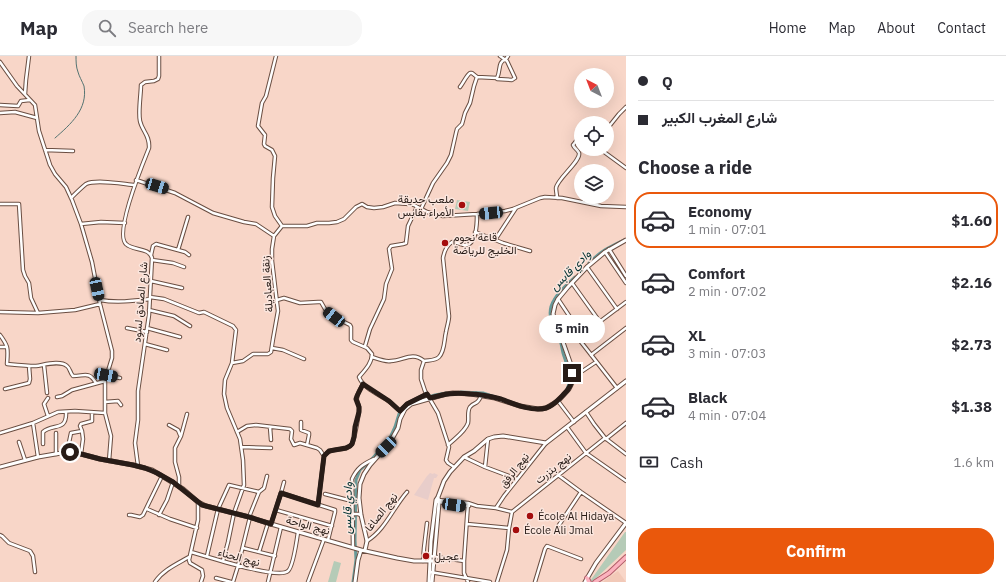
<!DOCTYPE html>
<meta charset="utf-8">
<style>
:root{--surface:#fff;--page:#f7f7f7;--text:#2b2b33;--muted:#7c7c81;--line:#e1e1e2;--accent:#ea580c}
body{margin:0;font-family:"IBM Plex Sans",Vazirmatn,sans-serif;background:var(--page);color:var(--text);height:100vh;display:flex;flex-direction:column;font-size:15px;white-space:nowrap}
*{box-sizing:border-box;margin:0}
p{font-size:13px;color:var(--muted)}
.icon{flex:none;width:22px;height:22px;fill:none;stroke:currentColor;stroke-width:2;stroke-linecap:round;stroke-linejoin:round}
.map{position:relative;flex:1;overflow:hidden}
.panel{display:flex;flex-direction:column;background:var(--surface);width:380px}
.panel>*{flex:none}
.guide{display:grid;align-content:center;height:88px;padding:0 12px;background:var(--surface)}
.needle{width:26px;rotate:318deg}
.fabs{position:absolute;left:574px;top:12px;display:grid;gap:8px}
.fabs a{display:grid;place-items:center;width:40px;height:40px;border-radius:50%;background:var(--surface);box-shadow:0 4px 16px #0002;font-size:20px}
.end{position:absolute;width:18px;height:18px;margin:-9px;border:5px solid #281c17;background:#fff;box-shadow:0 0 0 2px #fff}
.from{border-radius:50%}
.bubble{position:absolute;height:28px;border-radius:14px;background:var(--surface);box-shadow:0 4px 16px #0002;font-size:13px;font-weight:800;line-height:28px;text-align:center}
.car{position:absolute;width:12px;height:24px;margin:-12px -6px;border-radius:5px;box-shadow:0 0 3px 1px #0007;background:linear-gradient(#222 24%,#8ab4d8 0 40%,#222 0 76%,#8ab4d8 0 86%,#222 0)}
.guide b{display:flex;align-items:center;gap:14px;height:38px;font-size:15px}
.guide b+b{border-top:1px solid var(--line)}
.guide i{width:10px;height:10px;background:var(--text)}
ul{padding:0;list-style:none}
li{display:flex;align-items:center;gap:12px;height:56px;margin:0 8px 6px;padding:0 4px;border:2px solid transparent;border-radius:16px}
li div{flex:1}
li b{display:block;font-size:15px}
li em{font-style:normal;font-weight:800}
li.active{border-color:var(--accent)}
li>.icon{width:36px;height:36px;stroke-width:1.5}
h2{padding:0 12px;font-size:18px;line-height:48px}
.pay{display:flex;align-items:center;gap:10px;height:44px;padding:0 12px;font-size:15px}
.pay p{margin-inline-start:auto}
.button{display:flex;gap:8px;margin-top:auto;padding:8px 12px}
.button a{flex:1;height:46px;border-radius:16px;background:var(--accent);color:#fff;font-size:16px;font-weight:800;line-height:46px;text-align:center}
header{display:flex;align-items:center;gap:24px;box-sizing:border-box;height:56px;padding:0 20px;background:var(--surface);border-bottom:1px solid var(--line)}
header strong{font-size:19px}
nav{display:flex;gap:22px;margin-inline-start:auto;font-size:14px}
.search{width:280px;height:36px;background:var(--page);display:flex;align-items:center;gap:10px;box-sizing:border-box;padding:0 14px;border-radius:16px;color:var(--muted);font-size:15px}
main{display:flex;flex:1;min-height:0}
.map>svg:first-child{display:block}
.commercial{fill:#e8cdca}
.built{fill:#f2c9b8}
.green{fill:#b5cbb7}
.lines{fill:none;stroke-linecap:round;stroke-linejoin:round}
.stream{stroke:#557472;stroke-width:1}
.canal{stroke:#689a99;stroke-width:3}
.minor-casing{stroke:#6a4e42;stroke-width:4.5}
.tertiary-casing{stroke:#6a4e42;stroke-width:5}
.primary-casing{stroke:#b05c68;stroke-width:5.5}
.minor{stroke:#fff;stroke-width:2.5}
.tertiary{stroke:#fff;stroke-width:3}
.primary{stroke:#fcb2be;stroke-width:3.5}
.route{stroke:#281c17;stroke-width:5}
.poi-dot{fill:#a40d0d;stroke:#fbe6de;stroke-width:1.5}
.labels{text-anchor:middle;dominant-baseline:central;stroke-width:3;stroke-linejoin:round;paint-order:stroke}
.poi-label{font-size:11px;fill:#281c17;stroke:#fbe6de;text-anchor:start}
.street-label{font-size:11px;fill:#281c17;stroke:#fbe6de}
.water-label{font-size:12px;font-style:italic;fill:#003131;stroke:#fbe6de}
</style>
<header>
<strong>Map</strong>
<div class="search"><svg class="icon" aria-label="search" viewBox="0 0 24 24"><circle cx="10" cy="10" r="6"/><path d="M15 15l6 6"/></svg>Search here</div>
<nav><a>Home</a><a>Map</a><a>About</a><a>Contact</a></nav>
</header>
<main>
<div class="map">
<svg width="626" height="526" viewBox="0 0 626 526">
<rect width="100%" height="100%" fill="#f8d6c8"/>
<!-- commercial -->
<path class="commercial" d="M430,417L433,418L434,417L438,419L436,422H434L428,444L414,439L427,420Z"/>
<!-- built -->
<path class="built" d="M618,515L626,526H603L605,524Z"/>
<!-- green -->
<path class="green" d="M457,144L470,146L468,155L455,153Z
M625,476H626V494L592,526L590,525Z
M334,505L341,507L336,526H328Z"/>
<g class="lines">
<!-- stream -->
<path class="stream" d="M55,82C71,68 88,53 84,30C82,25 79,20 78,16C76,11 76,5 76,0"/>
<!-- canal -->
<path class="canal" d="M589,207C601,195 609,191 624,184
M461,336L483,337L495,341
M566,336C573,322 567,310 563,297C562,292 561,286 559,281C558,279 556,276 554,273C550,264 548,253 554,244C559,235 568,228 575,221
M413,346L435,339L446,337
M353,526L356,504L355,484L356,424L360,414L370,405L389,384L395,371L399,358L402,354"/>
<defs>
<path id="minor" d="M276,0L266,40L262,47L258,70L265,79L264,88L265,90L272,94L275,100L273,122L272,151L275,160L282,170
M0,6L17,30L35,49L39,75L50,109L55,118L66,131L72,144L81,168L92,206L100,248L112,295V302L105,325V357L111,380L109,405
M497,23L512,24L515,22L507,5L500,0
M460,31C464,26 466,20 470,17H472L477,21L497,22C501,15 497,6 506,3L508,0
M25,38L26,24L29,0
M0,49L18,50L21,45L30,44
M0,57L15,56L37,62
M607,73L619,58L626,51
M600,93L626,112
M45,94L73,95
M136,124L175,137L213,157L244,166L256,168L274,180L282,170H307L317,167H329L337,166L344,163L356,151L362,148L367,151L374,152L383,151L395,147L409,148L414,149L427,156L443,160L477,158L505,155L513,153L540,142L545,141L562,142L601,150L626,151
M71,142C76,137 81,132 86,128C96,123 123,128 135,129
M557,142C557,139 556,135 556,132C557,123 581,105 579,97C578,94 574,92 573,89L581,79
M0,148H19L23,214L25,220L29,227L31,242L38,257L75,254L100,248
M421,153L433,127L447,107L451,99L456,77L457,73L462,68L465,57L470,47L474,30L477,21
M81,168L101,166L125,167
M475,176L503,187L530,195
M495,184L516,152
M609,193L626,220
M178,194L188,161
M605,196L626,227
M151,199L153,190L156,188L185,196L189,199
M152,204L173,207L184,211
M587,211L617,253
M151,225L182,232
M572,227L600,266
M150,241L164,243L199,257L204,256L233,270L236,274L232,307L225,324L224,338L227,352L240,383L243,404L244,429L234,457L228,486L223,505
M558,243L582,279
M100,244C116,247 133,245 150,243
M277,244L284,242L300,247L318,246H321L325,253L334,261L350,269L351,271V284L353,286L367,292L372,298C372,307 365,314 359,321C363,332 378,338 387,344C392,347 395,351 400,355L407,348L427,338
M149,254L174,260L190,270
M0,256L38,257
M127,272L147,276
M147,272L180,281
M0,279C9,291 8,293 7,308C17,309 26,310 36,310C44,309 60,304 67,310C70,312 70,317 73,320C85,320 89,315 96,327
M145,288L167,294
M365,290L370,273L384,243L386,228L392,213L389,193L391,190L403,188L406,187L408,170L417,151
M0,291H7
M272,292L283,294L304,303
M591,299L626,272
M372,301C378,303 384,306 391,305C403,305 412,295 424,305
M232,307L243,305L253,298H268L271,296L273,283L278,255L272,205V193L274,180
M44,309L47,337
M106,319L120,322
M572,322L596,306
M617,332L585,291L581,286L580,282L582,279L626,246
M5,333L29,327L30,323L29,310
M57,341L62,340L72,334L105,325
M48,342L44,348L48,360
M558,345L574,366
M105,346L118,345L121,349
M586,356L594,368L605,382L626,398
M301,366V374L309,377V379L307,389
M33,367L38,401
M169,369L178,374L180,379
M270,371L271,384
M567,371L586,397L626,425
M237,376L247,370L256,369L290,373L292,375L291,383L294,389L300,387L317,392L320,394L324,400
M0,377L33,367L58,356L75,355L105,357
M56,377V398
M606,383L626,367
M19,386L25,404
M43,388V376C53,367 67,376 66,356
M448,389C455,382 465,376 468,367C469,362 467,355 470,351C475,345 477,350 481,340
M241,391L271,392
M67,396L71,377L82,375L80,370L81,368L92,365V357
M81,398L83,383L82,375
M464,401L485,411L517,423
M138,410L135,387L138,364V335L149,259L152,202C149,191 133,195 126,188C114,177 143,107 149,92C150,79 142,75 140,65C138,56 141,38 141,29L145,26L154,25L158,23L159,20V0
M454,411L448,407L446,404L449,391L438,357L425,335L421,323V314L424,305C429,304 435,305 439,301C445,295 444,284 446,276C447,270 449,265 449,260L443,202C444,196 446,190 452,186C456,186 460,188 464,189C477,190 477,166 477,158
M485,411L488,383
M558,419L581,436L626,467
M179,430V421L175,406V392L181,380L187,358
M259,436L264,432L267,420
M281,437L284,426
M325,438L352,445
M438,444L468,447L477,450L496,452L512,456
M198,446V464L189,504L190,507L202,514L203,520L201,526
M438,446L469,450
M318,449L324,400C332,389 346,397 352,388C354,385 360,354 359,351C359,348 356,345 357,342C357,337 361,332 363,328
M496,452L504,440L546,387
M147,453L170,463L197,472
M276,454L332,470
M512,456L605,382
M353,458H358L361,459
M129,459H131L140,461L143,459L162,420
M159,459L167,444L173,426
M271,468L281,437L335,454V456L328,484
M467,468L509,472
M559,469L581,436
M0,479L2,480L9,487L30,495L33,500L35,516
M367,485C385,474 393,452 407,436
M353,491L352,423C357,412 363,408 374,403
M243,492L275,500
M191,496C206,500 278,524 288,515C293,511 297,483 298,476
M259,496L268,467
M207,500L218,453L229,429L259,436L249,461
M430,500L464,505
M423,505L424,492L427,467
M430,516L490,526
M216,522L231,526
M155,526C163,514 177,508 189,501
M233,526L238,510L250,461
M268,526L281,471
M308,526L324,483
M468,526L464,517V505L468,447
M497,526L507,494L509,472L512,456
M535,526L545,493L547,490L581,503"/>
<path id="tertiary" d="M0,411L38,401L67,396L81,398L100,403L133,409L152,414L162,420L183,433L198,446L206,450L249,461L271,468L361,494L397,502L414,505H434
M365,494L367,485L361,459L359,442L360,428L364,418L370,409L386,391L393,381L398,372L400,363L405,353L411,348L446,338L453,337L471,338L495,342L520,350L538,353L546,352L558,345L569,333L572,327V322L570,306L553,258L555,249L558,243L568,231L587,211L605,196L626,184
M355,526L358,504L361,494
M429,526L431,485L436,444L438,441L444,425L450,416L464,401L474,395L488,383L494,381L503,380L546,387L626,325
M432,526L439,447L438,441
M585,526L596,507L626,467"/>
<path id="primary" d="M587,522L589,526
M595,526L609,517L626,501"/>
</defs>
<!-- minor casing -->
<use href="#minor" class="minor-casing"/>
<!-- tertiary casing -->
<use href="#tertiary" class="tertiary-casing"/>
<!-- primary casing -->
<use href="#primary" class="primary-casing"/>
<!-- minor -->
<use href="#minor" class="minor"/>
<!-- tertiary -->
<use href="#tertiary" class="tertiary"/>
<!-- primary -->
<use href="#primary" class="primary"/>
</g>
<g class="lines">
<!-- route -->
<path class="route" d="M70,396L81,398L100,403L133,409L145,412L157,417L173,426L202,449L249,461L271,468L281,437L318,449L324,400L329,395L346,392L350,390L352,388L354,381L355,371L359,356V351L356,343L357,340L363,328L389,345L400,355L407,348L427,338L430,342C445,338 455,336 470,338C478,338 493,341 501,343C514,348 532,356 546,352C553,350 558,344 563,339C570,333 573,326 572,317"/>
</g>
<!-- markers -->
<g class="poi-dot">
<circle cx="462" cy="149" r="4"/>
<circle cx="445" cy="187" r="4"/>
<circle cx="530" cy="460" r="4"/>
<circle cx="516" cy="474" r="4"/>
<circle cx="426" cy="500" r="4"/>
</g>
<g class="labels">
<!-- poi labels -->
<g class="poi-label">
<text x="454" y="143" text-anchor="end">ملعب حديقة<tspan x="454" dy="13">الأمراء بقابس</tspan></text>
<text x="453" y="181">قاعة نجوم<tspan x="453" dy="13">الخليج للرياضة</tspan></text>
<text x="538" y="460">École Al Hidaya</text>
<text x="524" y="474">École Ali Jmal</text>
<text x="434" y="500">عجيل</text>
</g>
<!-- street labels -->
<g class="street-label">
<text transform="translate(267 228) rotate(-94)">زنقة العباديلة</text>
<text transform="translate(140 246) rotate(-85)">شارع الصادق لسود</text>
<text transform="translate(553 412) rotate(-38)">نهج بنزرت</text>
<text transform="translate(514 414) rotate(-52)">نهج الرفق</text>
<text transform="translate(381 456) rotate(-52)">نهج الصاغا</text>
<text transform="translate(308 469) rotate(15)">نهج الواحة</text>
<text transform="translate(239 501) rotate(15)">نهج الحناء</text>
</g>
<!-- water labels -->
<g class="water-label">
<text transform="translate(570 214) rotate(-45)">وادي قابس</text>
<text transform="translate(347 452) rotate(-89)">وادي قابس</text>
</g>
</g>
</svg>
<div class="fabs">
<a><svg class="needle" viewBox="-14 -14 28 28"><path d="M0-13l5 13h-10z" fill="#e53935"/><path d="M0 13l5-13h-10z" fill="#7c7c81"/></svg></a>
<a><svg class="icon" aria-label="locate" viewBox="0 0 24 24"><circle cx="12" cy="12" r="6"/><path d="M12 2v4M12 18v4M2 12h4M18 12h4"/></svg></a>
<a><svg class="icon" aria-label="layers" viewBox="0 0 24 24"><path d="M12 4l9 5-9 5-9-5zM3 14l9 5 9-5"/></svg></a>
</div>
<i class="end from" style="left:70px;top:396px"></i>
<i class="end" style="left:572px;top:317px"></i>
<div class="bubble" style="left:539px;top:259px;width:66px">5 min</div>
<i class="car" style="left:157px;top:130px;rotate:107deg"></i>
<i class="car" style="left:491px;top:157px;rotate:264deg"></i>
<i class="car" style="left:97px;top:233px;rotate:168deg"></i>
<i class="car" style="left:334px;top:261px;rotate:308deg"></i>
<i class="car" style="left:106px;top:319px;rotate:101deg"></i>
<i class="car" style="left:386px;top:391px;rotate:225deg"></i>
<i class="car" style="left:454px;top:449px;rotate:98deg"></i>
</div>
<section class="panel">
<div class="guide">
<b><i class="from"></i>Q</b>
<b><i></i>شارع المغرب الكبير</b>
</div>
<h2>Choose a ride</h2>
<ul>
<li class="active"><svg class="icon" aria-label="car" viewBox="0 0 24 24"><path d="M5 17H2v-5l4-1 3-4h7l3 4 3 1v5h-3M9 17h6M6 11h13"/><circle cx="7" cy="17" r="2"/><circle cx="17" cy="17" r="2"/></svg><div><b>Economy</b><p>1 min · 07:01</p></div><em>$1.60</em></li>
<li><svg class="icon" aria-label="car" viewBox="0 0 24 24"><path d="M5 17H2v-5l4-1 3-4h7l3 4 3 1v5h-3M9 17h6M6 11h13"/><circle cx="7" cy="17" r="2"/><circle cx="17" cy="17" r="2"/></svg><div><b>Comfort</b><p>2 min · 07:02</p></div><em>$2.16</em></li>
<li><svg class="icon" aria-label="car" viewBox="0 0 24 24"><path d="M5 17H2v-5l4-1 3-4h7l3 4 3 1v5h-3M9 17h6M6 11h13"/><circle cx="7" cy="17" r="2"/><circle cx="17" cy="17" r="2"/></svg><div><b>XL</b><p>3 min · 07:03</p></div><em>$2.73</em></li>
<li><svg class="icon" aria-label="car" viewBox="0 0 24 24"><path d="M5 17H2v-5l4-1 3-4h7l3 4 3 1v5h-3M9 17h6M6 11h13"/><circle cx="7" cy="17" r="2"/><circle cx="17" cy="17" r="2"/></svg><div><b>Black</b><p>4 min · 07:04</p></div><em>$1.38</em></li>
</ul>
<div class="pay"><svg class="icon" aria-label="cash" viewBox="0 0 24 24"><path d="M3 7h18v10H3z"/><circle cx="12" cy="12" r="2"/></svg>Cash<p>1.6 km</p></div>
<div class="button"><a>Confirm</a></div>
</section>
</main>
